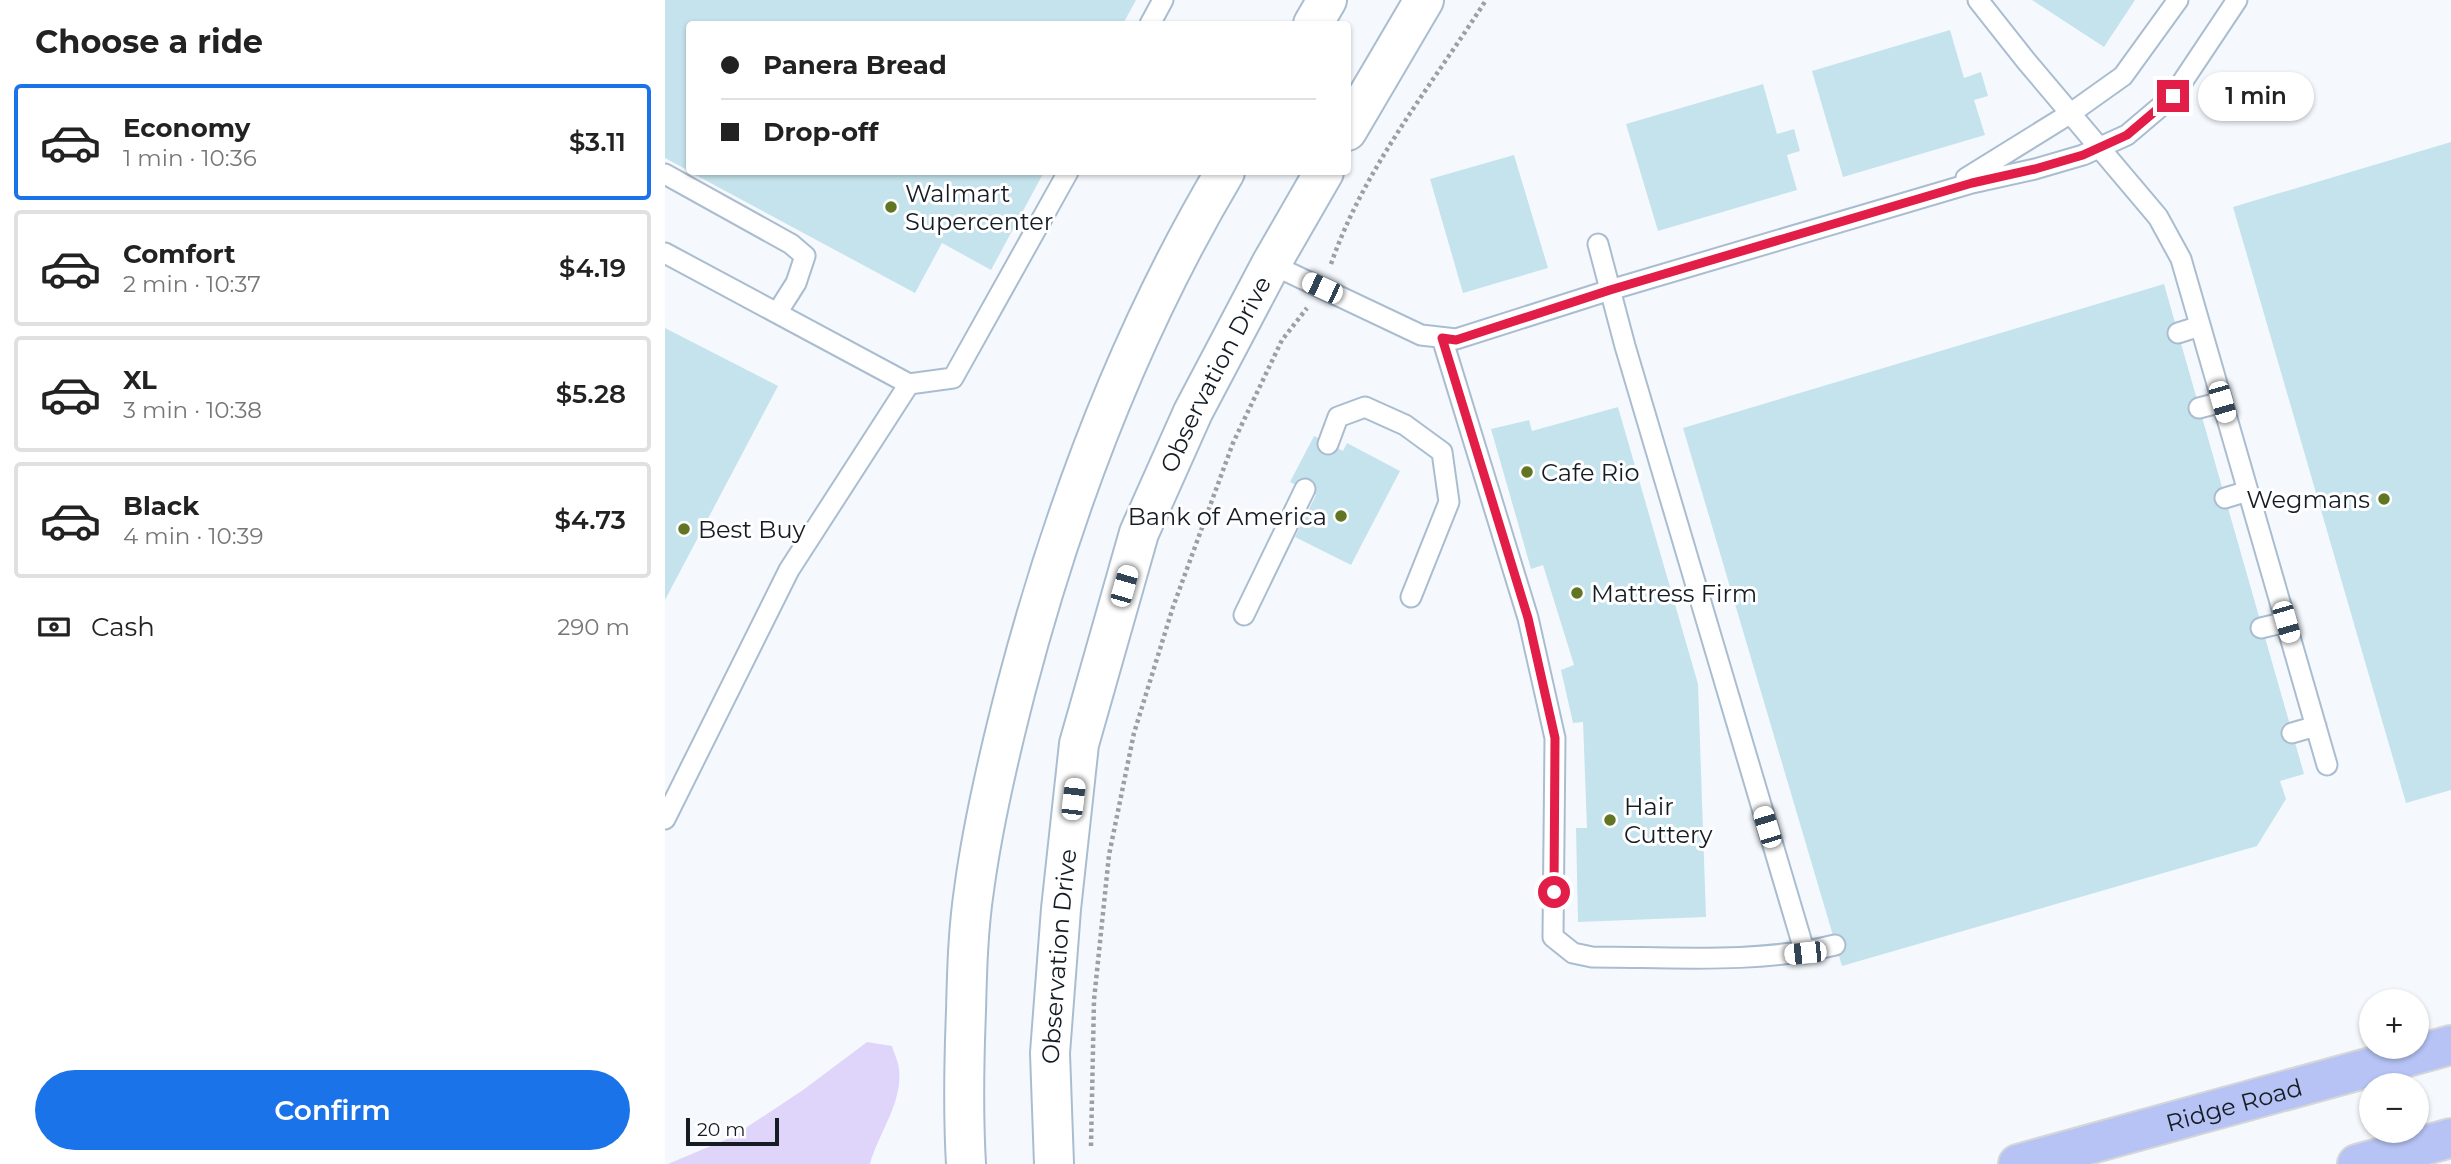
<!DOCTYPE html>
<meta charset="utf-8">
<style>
:root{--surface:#fff;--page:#f2f2f2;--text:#222;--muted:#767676;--line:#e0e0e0;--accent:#1a73e8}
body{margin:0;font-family:Montserrat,sans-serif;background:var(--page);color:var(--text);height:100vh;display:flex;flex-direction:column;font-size:26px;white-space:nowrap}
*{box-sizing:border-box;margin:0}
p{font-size:23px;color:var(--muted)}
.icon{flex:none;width:38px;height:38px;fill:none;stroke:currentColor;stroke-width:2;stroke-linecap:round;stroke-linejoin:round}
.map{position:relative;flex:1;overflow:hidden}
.drawer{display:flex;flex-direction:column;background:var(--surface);width:665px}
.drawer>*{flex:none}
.top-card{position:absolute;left:21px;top:21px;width:665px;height:154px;border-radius:7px;box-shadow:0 2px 5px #0004;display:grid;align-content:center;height:154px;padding:0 35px;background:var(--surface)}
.controls{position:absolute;left:1694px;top:989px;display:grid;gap:14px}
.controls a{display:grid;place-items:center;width:70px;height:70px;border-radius:50%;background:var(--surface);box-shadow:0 2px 5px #0004;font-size:35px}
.scale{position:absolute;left:21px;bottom:18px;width:93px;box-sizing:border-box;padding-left:7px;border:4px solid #151c23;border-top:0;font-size:19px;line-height:24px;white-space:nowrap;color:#151c23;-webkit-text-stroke:5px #fff;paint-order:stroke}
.end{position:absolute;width:32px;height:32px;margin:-16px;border:9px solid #e11d48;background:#fff;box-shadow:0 0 0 4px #fff}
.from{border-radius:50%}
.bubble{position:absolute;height:49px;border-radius:24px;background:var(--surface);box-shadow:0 2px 5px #0004;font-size:23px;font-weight:600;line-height:49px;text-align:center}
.car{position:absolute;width:21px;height:42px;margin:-21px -10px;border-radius:9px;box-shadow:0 0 5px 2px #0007;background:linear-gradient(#fff 24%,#345 0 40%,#fff 0 76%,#345 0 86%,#fff 0)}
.top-card b{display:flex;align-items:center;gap:24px;height:66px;font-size:26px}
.top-card b+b{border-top:2px solid var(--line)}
.top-card i{width:18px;height:18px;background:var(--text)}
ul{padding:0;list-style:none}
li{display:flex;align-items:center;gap:21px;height:116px;margin:0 14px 10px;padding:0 21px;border:4px solid var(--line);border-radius:7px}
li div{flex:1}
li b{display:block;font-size:26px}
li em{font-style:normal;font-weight:600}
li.on{border-color:var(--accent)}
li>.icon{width:63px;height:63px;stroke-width:1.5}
h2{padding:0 35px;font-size:32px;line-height:84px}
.pay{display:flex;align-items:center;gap:18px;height:77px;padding:0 35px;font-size:26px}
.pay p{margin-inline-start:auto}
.cta{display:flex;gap:14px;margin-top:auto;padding:14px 35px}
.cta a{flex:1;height:80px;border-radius:42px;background:var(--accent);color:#fff;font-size:28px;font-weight:600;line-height:80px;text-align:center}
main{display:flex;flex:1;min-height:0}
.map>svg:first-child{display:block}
.green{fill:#dfd4fa}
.building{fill:#c5e3ed}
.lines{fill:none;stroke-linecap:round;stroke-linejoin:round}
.service-casing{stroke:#aabdd0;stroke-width:23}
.tertiary-casing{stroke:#aabdd0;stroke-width:42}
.trunk-casing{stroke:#d5d6d7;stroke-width:42}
.path{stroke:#9ba0a5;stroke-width:4.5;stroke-dasharray:3.5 3.5;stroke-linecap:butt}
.service{stroke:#fff;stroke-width:19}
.tertiary{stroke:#fff;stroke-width:38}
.trunk{stroke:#b6c3f4;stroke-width:38}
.route{stroke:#e11d48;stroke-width:9}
.poi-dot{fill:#627523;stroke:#fff;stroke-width:2.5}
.labels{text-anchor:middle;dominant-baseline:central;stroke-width:6;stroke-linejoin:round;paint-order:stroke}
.poi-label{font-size:24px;fill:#151c23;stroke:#fff;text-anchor:start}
.street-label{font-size:24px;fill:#151c23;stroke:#fff}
</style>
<main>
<section class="drawer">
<h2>Choose a ride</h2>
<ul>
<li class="on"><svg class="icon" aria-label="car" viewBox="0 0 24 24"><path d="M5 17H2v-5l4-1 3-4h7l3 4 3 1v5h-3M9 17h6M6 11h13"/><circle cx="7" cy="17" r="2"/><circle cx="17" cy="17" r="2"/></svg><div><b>Economy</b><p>1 min · 10:36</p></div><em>$3.11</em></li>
<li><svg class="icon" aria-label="car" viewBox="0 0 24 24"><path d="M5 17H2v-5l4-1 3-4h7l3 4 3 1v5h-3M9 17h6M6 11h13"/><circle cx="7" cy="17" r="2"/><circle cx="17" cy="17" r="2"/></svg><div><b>Comfort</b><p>2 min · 10:37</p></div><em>$4.19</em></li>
<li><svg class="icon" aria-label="car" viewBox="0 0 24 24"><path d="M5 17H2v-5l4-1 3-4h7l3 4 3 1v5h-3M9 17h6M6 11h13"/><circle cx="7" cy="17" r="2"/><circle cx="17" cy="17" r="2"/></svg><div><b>XL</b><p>3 min · 10:38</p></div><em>$5.28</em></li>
<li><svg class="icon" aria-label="car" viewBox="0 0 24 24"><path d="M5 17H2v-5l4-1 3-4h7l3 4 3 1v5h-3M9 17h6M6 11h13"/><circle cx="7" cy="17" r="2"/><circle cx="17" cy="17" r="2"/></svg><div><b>Black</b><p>4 min · 10:39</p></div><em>$4.73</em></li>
</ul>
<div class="pay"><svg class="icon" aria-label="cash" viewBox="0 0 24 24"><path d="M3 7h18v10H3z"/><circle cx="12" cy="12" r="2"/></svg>Cash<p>290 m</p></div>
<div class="cta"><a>Confirm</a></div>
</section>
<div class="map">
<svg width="1786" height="1164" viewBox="0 0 1786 1164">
<rect width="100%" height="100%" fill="#f5f9fd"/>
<!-- green -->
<path class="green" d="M202,1042L227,1046C229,1053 233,1061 234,1068C238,1103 214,1132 205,1164H3L67,1137L138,1090Z"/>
<!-- building -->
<path class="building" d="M0,0H471L458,24H24V171L0,158Z
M1367,0H1470L1439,47Z
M1285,30L1299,78L1316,72L1323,96L1309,100L1320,135L1178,177L1147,71Z
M1098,84L1112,134L1129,129L1135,151L1122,155L1132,190L993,231L961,124Z
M1786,142V790L1741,803L1568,207Z
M849,155L883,268L798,293L765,179Z
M25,172H379L326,270L277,243L250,293Z
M1499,284L1639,774L1615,781L1621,799L1592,846L1177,966L1018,428Z
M0,328L113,386L0,600Z
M953,407L1033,684L1041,917L913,922L911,828H922L918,722L908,723L896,670L909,665L878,565L866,569L826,429L864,420L867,431Z
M649,436L678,451L682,443L735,471L686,565L630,537L651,495L625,482Z"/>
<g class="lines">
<defs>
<path id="service" d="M1313,0L1362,62L1493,217L1516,259L1662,765
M485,24L498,0
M0,174L126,244L140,256L131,283L112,313
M1301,178L1406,113L1458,76L1513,0
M933,244L960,346L1140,953
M0,253L244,384L288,378L403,172
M606,264L756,335L791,339L945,290L1307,183L1370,169L1418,155L1462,135L1508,96L1572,0
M1513,333L1535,326
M777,338L863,618L890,738L888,937L908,953L927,957C1005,957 1094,964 1170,945
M1534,408L1557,402
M663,444L673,417L700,407L740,425L777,452L784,502L746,597
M1560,498L1583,491
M579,615L640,489
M1596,628L1621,622
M1627,733L1651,726
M0,819L124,570L244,384"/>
<g id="tertiary">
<path d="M648,24L662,0"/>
<path d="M682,131L759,0"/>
<path d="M301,1164C298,1113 299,1062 301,1011C302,971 303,930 309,890C318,822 334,755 351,689C398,509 465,332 560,172"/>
<path id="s1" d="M389,1164L385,1053L396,909L414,744L474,533L528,412L606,264L659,172"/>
</g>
<g id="trunk">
<path id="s2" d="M1353,1164L1786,1045"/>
<path d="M1692,1164L1786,1138"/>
</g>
</defs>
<!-- service casing -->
<use href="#service" class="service-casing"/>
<!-- tertiary casing -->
<use href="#tertiary" class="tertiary-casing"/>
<!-- trunk casing -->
<use href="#trunk" class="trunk-casing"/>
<!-- path -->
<path class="path" d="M666,264C699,168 767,85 821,0
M426,1146L429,1000L444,855L469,733L508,607L568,443L617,340L642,308"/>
<!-- service -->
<use href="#service" class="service"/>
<!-- tertiary -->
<use href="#tertiary" class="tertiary"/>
<!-- trunk -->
<use href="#trunk" class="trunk"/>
</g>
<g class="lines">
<!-- route -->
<path class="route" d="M889,892L890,738L863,618L777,338L791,340L945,290L1307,183L1370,169L1418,155L1462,135L1508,96"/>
</g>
<!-- markers -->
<g class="poi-dot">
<circle cx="226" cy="207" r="7"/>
<circle cx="862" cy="472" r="7"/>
<circle cx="1719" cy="499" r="7"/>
<circle cx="676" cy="516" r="7"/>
<circle cx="19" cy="529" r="7"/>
<circle cx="912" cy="593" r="7"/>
<circle cx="945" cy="820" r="7"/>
</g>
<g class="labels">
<!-- poi labels -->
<g class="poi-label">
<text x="240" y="193">Walmart<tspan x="240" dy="28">Supercenter</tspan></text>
<text x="876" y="472">Cafe Rio</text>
<text x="1705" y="499" text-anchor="end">Wegmans</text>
<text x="662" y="516" text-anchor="end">Bank of America</text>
<text x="33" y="529">Best Buy</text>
<text x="926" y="593">Mattress Firm</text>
<text x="959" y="806">Hair<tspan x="959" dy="28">Cuttery</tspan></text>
</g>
<!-- street labels -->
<g class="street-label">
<text stroke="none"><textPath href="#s1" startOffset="817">Observation Drive</textPath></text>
<text stroke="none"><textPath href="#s1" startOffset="208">Observation Drive</textPath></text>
<text stroke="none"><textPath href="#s2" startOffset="224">Ridge Road</textPath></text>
</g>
</g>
</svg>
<div class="controls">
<a>+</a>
<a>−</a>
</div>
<div class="scale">20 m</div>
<i class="end from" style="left:889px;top:892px"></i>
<i class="end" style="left:1508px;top:96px"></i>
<div class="bubble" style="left:1533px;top:72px;width:116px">1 min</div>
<i class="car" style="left:657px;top:288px;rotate:295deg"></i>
<i class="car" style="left:1557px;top:402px;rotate:164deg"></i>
<i class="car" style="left:459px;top:586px;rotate:16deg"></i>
<i class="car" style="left:1621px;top:622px;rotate:164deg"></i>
<i class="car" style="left:408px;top:799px;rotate:7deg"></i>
<i class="car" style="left:1102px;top:827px;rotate:343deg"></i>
<i class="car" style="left:1140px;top:953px;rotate:264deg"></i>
<div class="top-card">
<b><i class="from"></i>Panera Bread</b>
<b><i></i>Drop-off</b>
</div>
</div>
</main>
